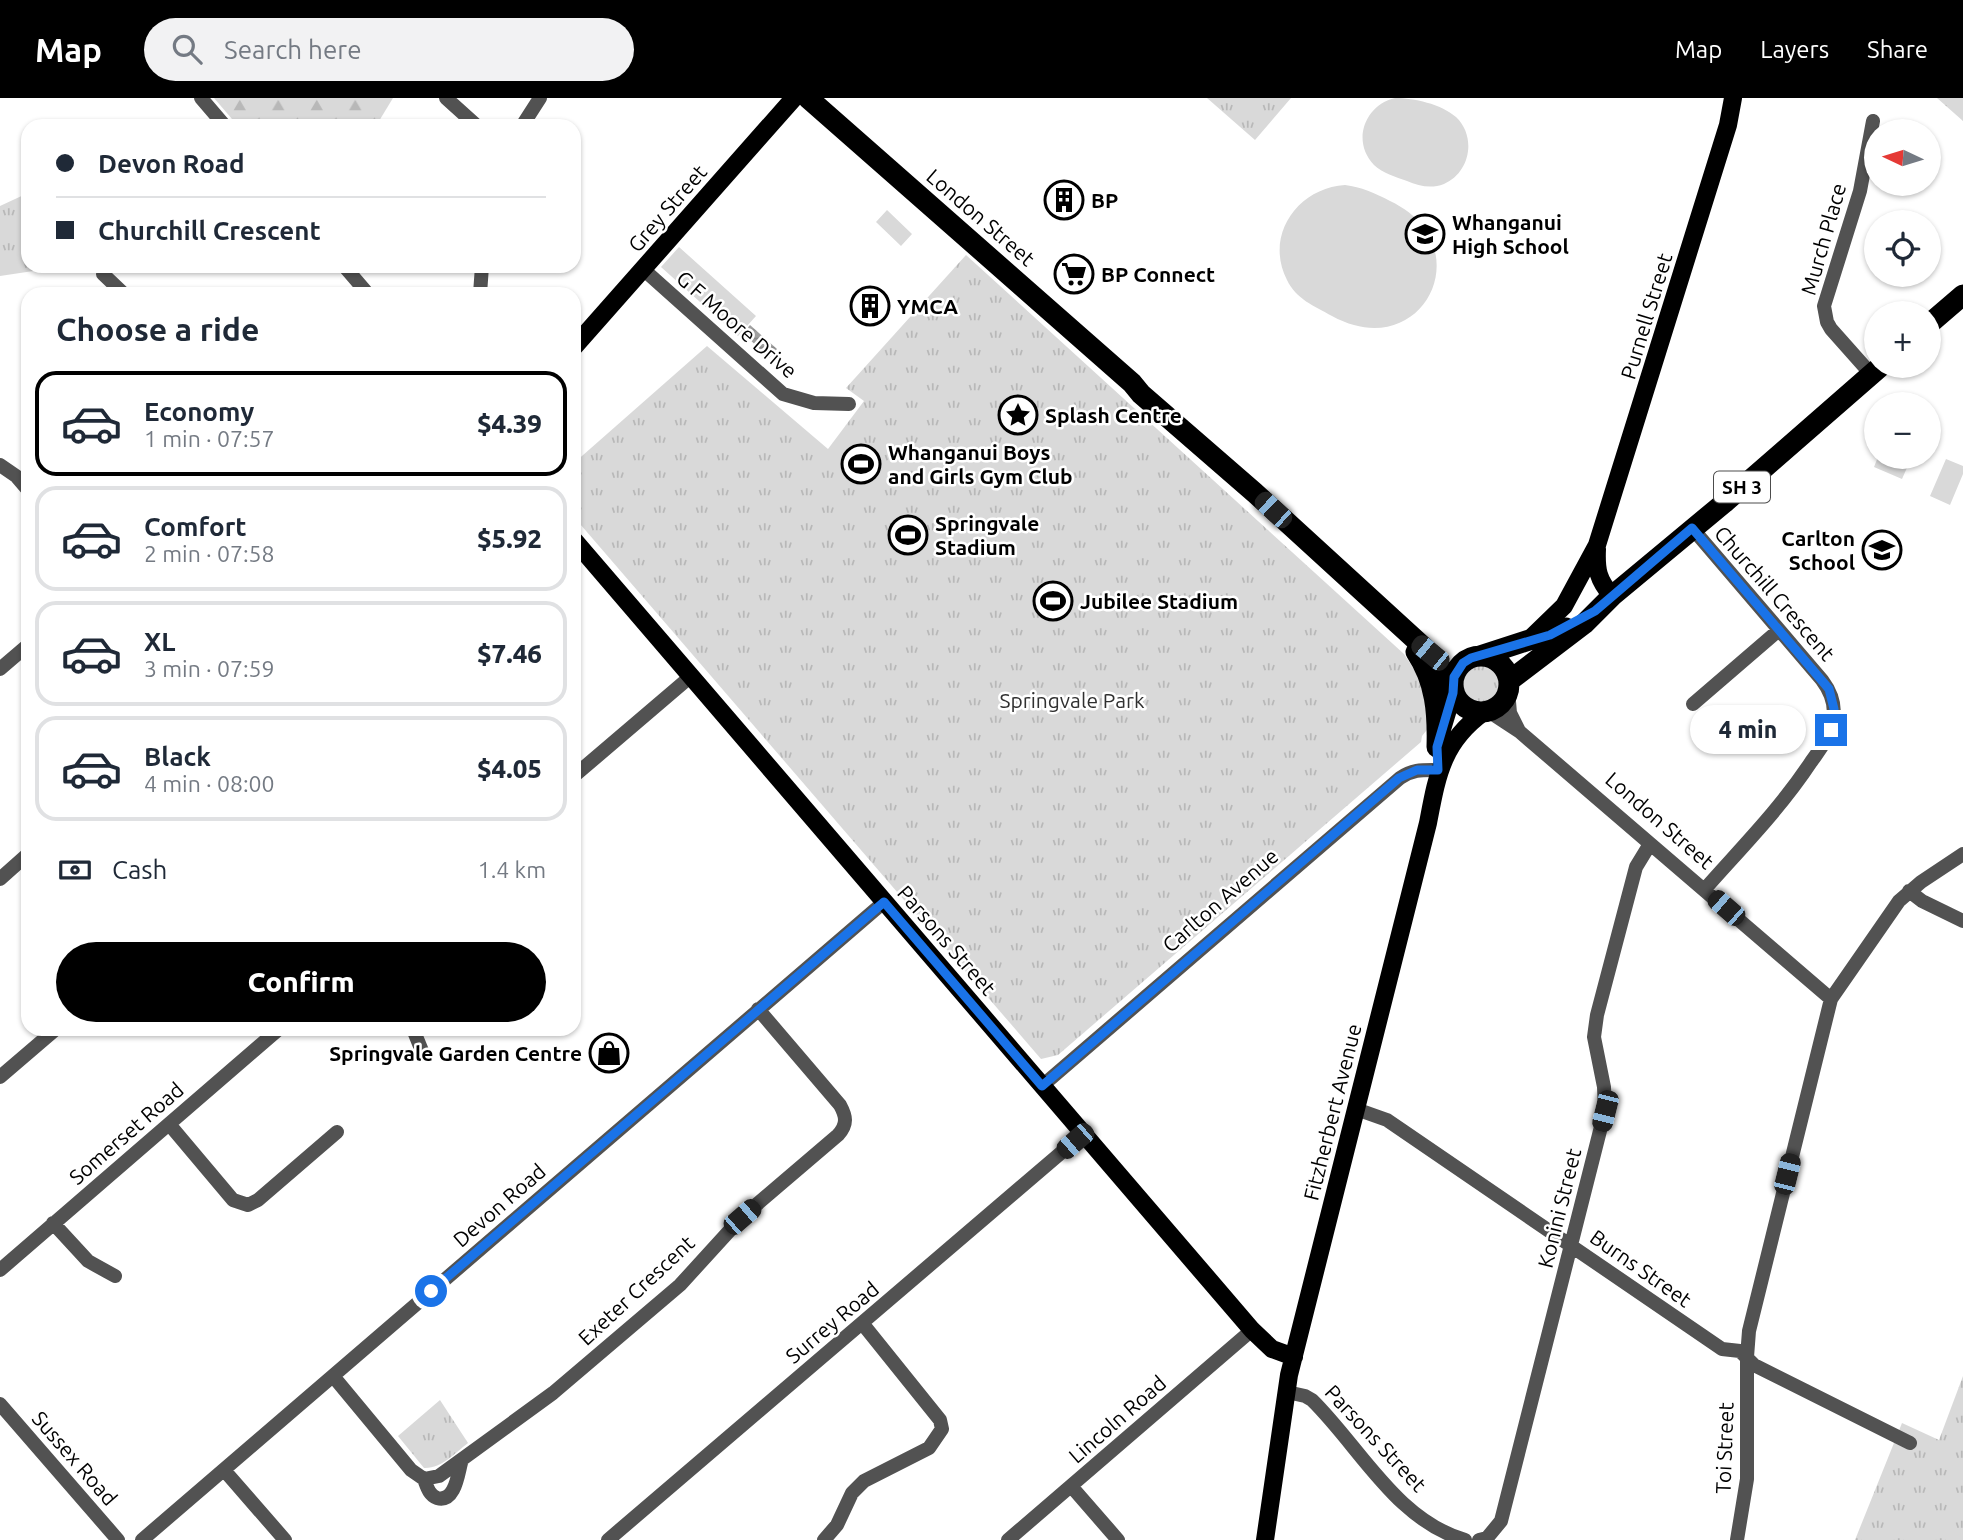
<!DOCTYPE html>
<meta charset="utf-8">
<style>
:root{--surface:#fff;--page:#f2f2f3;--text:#1f2937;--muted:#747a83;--line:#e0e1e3;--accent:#000}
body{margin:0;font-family:Ubuntu,sans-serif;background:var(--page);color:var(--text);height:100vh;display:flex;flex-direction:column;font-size:26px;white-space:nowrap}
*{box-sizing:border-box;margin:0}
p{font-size:23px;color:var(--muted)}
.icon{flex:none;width:38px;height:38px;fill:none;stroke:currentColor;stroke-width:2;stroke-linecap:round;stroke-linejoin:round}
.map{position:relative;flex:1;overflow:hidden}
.panel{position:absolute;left:21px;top:189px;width:560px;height:749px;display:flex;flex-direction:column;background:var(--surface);border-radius:21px;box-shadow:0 2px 5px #0004}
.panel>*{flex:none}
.guide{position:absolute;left:21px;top:21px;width:560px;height:154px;border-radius:21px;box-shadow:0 2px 5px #0004;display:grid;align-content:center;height:154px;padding:0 35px;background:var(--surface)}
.needle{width:46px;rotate:274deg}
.buttons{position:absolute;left:1864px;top:21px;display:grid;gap:14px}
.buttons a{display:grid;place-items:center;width:77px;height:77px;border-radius:50%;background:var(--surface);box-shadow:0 2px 5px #0004;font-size:35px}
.end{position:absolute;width:32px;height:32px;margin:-16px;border:9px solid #1a73e8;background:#fff;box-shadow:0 0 0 4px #fff}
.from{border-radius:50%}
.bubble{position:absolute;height:49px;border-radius:24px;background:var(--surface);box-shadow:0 2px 5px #0004;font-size:23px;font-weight:800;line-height:49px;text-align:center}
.car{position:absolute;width:21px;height:42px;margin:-21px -10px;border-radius:9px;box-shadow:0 0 5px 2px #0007;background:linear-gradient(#222 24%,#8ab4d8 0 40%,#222 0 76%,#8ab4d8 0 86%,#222 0)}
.guide b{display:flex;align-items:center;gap:24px;height:66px;font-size:26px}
.guide b+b{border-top:2px solid var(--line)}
.guide i{width:18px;height:18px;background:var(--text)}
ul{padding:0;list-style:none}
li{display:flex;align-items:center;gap:21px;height:105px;margin:0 14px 10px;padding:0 21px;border:4px solid var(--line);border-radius:21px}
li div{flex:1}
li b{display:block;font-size:26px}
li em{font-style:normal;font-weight:800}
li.selected{border-color:var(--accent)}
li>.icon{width:63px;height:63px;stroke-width:1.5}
h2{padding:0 35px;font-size:32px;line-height:84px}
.pay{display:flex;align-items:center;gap:18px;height:77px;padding:0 35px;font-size:26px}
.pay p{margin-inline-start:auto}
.primary-button{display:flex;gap:14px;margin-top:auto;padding:14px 35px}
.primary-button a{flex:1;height:80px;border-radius:42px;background:var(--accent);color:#fff;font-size:28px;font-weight:800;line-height:80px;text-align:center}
header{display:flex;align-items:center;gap:42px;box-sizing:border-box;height:98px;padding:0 35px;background:var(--accent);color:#fff}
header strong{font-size:33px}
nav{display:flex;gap:38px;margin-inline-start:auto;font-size:24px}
.search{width:490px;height:63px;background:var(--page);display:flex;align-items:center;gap:18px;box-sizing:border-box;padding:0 24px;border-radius:38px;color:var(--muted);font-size:26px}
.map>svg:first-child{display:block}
.grass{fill:url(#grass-tufts)}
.forest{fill:url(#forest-firs)}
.pitch{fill:#d9d9d9}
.water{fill:url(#water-rules)}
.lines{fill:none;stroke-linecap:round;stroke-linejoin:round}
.minor{stroke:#525252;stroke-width:14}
.major{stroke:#000;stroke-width:18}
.highway{stroke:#000;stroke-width:21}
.route{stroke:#1a73e8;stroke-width:9}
.labels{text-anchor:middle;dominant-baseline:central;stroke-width:5;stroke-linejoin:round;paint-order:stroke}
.shield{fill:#fff;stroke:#4c4c4c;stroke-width:2}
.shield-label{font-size:19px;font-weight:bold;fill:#000}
.poi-label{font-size:21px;font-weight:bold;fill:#000;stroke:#fff;text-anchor:start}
.street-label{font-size:21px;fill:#000;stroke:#fff}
.park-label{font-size:21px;fill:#303030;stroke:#fff}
</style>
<header>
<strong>Map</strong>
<div class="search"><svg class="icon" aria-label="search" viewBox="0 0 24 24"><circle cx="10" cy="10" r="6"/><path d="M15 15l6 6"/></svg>Search here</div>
<nav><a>Map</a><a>Layers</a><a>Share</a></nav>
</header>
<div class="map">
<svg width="1963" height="1442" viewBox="0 0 1963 1442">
<defs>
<pattern id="grass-tufts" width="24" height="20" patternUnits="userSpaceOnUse" patternTransform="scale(1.75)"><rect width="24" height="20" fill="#d9d9d9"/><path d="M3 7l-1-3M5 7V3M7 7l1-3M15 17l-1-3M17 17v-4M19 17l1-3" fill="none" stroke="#b8b8b8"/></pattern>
<pattern id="forest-firs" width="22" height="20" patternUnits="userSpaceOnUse" patternTransform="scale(1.75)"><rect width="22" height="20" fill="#d9d9d9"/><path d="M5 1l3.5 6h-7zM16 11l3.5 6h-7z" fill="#b8b8b8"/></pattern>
<pattern id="water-rules" width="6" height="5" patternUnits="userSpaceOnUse" patternTransform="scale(1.75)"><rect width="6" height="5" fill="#a0a0a0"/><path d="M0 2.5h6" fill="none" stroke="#888"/></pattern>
</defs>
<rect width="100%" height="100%" fill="#fff"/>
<!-- grass -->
<path class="grass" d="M1207,0H1291L1255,42Z
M1937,0H1963V23Z
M28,95V168H47L40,172L0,178V108Z
M966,157L1404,556L1423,585L1430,628L1422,638L1421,644L1058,957L1041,961L574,419V365L707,248L828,351L864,303L846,290Z
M1459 586a22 22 0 1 1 44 0a22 22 0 1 1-44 0Z
M1963,1278V1442H1855L1902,1325L1939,1342Z
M440,1302L468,1345C455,1355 441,1371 424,1370L398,1338Z"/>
<!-- forest -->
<path class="forest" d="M214,0H393L376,28H238Z"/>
<!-- pitch -->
<path class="pitch" d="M1395,0C1414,0 1441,6 1456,19C1477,39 1470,75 1444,86C1431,91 1419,88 1407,83C1396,79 1382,75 1374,67C1351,43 1365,7 1395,0Z
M1345,87C1361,89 1375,95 1390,103C1483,147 1423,268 1332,218C1314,208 1296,201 1287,182C1264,137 1298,90 1345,87Z
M887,112L912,136L901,148L876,124Z
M679,149L756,218L738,238L661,169Z
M1878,359H1899L1910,363L1902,381L1874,369Z
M1946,361L1963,368V376L1950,407L1930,398Z"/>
<!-- water -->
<path class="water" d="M750,227L777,251L769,260L743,235Z"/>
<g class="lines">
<!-- minor -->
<path class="minor" d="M201,0L225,28
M446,0L477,28
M522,28L540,0
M344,168L368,196
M643,171L783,296L814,305L849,306
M103,176L124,196
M480,196L482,168
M1871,276L1831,231L1827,224L1824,208L1860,93L1873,23
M0,367L16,378L28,392
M1692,430L1822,582C1831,594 1836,607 1833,622C1831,638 1820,651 1811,664C1780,711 1741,750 1704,792
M0,571L28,547
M1508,592L1510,615L1519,633
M1693,606L1779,532
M1488,613L1520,634L1831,901
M574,678L690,579
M0,781L28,756
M1909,793L1922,803L1963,823
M413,931L422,953
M0,979L56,931
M1042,988L1400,680C1413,671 1423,672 1438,672
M1356,1011L1387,1022L1722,1251L1740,1253L1754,1267L1910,1345
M169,1026L233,1102L248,1107L258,1102L337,1034
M53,1125L88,1163L115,1178
M0,1172L279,931
M333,1278L411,1372L424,1381L439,1378L553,1295L680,1187L742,1119L838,1037C848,1026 846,1018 840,1007L758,911
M1287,1294L1305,1298L1312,1302C1360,1349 1396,1422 1465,1442
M0,1306L118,1442
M224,1372L285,1442
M424,1381C427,1389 429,1397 437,1400C455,1405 458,1376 461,1365
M1071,1388L1118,1442
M142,1442L884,804
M608,1442L1083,1036
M824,1442L837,1427L852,1395L864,1383L929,1350L942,1331L940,1322L862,1225
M1008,1442L1252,1232
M1479,1442L1487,1440L1501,1423L1605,1013L1604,989L1594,939L1597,917L1636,769L1650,746
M1737,1442L1747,1381V1259L1749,1233L1831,901L1899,803L1921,784L1963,756"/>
<!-- major -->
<path class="major" d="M574,249L794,0
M574,442L1252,1232L1272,1251L1294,1259
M1597,451C1596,472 1598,482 1612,498
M1532,539L1564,508L1597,447L1728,27L1733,0
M1440,638L1453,595
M1265,1442L1289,1277L1428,725C1437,678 1442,644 1484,614"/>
<!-- highway -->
<path class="highway" d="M808,0L1132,285L1141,296L1255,395L1430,555L1452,587
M1928,227L1963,197
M1416,554C1436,584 1438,615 1437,649
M1480,558L1566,530
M1453 586a28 28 0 1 1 56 0a28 28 0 1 1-56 0Z
M1509,583L1584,526L1612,498L1724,405L1881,268"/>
</g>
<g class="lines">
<!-- route -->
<path class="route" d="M431,1193L884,804L1042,988L1399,680L1417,672H1438L1437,649L1453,595L1454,579L1463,565L1471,560L1550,537L1595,513L1692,430L1829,591L1834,611L1831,632"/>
</g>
<!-- icons -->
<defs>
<symbol id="building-ring" viewBox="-11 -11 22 22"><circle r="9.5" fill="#fff" stroke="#000" stroke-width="1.5"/><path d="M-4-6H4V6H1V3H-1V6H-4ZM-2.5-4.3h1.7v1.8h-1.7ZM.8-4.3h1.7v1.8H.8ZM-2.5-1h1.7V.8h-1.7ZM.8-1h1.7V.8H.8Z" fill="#000"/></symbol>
<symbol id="school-ring" viewBox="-11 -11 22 22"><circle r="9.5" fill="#fff" stroke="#000" stroke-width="1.5"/><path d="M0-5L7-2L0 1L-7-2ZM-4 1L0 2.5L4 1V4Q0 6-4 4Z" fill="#000"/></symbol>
<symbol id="supermarket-ring" viewBox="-11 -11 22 22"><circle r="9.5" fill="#fff" stroke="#000" stroke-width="1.5"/><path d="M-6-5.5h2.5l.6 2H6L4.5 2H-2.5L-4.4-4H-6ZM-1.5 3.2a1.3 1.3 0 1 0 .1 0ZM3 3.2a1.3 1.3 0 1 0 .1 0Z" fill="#000"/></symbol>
<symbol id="sight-ring" viewBox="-11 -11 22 22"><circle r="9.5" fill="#fff" stroke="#000" stroke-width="1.5"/><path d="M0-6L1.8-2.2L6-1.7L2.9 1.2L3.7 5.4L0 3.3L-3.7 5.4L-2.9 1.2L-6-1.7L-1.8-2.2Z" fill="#000"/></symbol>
<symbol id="stadium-ring" viewBox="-11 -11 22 22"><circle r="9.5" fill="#fff" stroke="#000" stroke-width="1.5"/><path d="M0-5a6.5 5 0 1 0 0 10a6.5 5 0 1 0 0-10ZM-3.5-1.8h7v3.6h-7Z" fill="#000"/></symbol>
<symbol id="shop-ring" viewBox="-11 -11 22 22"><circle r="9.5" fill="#fff" stroke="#000" stroke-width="1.5"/><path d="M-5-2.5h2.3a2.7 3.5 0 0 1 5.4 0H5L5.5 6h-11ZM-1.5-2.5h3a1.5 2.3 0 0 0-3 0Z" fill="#000"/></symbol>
</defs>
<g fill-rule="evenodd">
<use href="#building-ring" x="1042" y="80" width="44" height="44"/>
<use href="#school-ring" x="1403" y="114" width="44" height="44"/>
<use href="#supermarket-ring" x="1052" y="154" width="44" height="44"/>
<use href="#building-ring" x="848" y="186" width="44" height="44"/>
<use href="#sight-ring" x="996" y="295" width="44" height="44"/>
<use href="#stadium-ring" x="839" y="344" width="44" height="44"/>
<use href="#stadium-ring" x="886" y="415" width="44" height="44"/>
<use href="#school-ring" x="1860" y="430" width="44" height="44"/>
<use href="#stadium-ring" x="1031" y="481" width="44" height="44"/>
<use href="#shop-ring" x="587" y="933" width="44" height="44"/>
</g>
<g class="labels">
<!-- shield labels -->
<rect class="shield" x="1714" y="373.5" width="56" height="31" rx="5"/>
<g class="shield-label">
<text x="1742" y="389">SH 3</text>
</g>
<!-- poi labels -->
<g class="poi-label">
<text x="1091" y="102">BP</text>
<text x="1452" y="124">Whanganui<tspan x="1452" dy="24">High School</tspan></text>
<text x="1101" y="176">BP Connect</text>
<text x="897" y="208">YMCA</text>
<text x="1045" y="317">Splash Centre</text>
<text x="888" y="354">Whanganui Boys<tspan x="888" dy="24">and Girls Gym Club</tspan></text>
<text x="935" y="425">Springvale<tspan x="935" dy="24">Stadium</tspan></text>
<text x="1855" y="440" text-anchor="end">Carlton<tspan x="1855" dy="24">School</tspan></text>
<text x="1080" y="503">Jubilee Stadium</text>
<text x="582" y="955" text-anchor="end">Springvale Garden Centre</text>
</g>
<!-- street labels -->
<g class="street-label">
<text transform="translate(667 110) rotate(-49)">Grey Street</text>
<text transform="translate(981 119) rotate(41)">London Street</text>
<text transform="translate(1823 141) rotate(-74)">Murch Place</text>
<text transform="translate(1646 218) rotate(-73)">Purnell Street</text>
<text transform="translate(737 226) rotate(41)">G F Moore Drive</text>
<text transform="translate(1775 495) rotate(49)">Churchill Crescent</text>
<text transform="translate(1660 722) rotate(41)">London Street</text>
<text transform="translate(1220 802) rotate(-41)">Carlton Avenue</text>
<text transform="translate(947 842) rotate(49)">Parsons Street</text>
<text transform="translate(1332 1014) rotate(-76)">Fitzherbert Avenue</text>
<text transform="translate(126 1035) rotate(-41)">Somerset Road</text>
<text transform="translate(499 1107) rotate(-41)">Devon Road</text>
<text transform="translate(1559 1110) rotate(-76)">Konini Street</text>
<text transform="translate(1641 1170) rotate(35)">Burns Street</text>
<text transform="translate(636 1192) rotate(-43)">Exeter Crescent</text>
<text transform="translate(832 1224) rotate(-40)">Surrey Road</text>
<text transform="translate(1117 1321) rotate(-41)">Lincoln Road</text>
<text transform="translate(1376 1340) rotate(47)">Parsons Street</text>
<text transform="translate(1724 1350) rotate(-88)">Toi Street</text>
<text transform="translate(75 1360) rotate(49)">Sussex Road</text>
</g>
<!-- park labels -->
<g class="park-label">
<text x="1072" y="602">Springvale Park</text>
</g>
</g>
</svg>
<div class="buttons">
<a><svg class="needle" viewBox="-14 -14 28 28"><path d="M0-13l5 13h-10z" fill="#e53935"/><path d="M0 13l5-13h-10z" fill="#747a83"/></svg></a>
<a><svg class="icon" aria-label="locate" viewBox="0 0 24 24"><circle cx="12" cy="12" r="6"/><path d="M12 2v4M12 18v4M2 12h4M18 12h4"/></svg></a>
<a>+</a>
<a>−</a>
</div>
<i class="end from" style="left:431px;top:1193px"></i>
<i class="end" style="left:1831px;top:632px"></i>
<div class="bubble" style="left:1690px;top:607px;width:116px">4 min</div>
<i class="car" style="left:1273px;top:412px;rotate:313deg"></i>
<i class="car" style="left:1430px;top:555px;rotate:309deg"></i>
<i class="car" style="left:1726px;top:810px;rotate:311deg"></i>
<i class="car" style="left:1605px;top:1013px;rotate:194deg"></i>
<i class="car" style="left:1075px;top:1043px;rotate:229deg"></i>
<i class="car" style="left:1787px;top:1076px;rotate:14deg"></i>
<i class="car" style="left:742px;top:1119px;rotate:49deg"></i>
<div class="guide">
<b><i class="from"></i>Devon Road</b>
<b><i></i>Churchill Crescent</b>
</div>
<section class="panel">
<h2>Choose a ride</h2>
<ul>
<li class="selected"><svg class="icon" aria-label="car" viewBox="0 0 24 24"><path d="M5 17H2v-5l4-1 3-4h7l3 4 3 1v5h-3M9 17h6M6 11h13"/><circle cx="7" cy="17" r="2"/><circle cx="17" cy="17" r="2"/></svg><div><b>Economy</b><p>1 min · 07:57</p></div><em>$4.39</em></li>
<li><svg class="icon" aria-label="car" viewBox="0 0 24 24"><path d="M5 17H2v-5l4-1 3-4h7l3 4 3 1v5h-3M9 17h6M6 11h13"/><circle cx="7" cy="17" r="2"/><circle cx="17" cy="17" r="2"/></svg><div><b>Comfort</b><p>2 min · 07:58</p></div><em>$5.92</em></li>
<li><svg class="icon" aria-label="car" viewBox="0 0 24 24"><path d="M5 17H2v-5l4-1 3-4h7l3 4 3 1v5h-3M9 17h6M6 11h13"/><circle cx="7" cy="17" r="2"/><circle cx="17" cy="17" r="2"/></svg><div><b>XL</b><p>3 min · 07:59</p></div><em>$7.46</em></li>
<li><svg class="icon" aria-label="car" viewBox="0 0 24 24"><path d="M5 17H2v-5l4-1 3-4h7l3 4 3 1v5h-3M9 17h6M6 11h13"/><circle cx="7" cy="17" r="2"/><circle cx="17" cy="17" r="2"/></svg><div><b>Black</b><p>4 min · 08:00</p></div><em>$4.05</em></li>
</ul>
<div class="pay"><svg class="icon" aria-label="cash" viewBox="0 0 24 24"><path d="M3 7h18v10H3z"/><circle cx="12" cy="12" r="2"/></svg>Cash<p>1.4 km</p></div>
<div class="primary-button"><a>Confirm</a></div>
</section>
</div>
